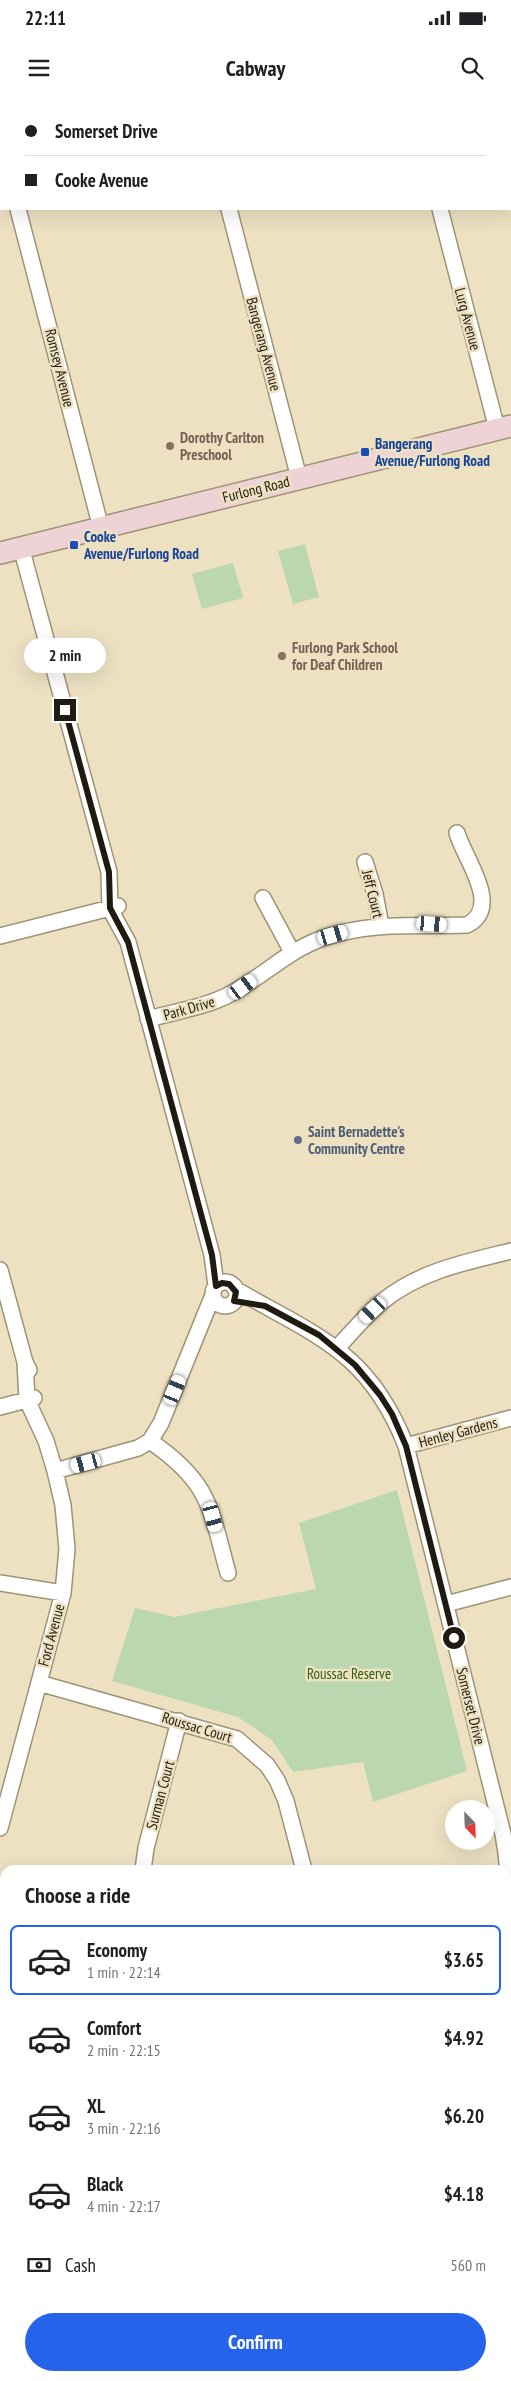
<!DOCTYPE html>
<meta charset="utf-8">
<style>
:root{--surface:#fff;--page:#f2f2f2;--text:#202124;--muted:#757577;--line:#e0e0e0;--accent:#2563eb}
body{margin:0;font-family:"PT Sans Narrow",sans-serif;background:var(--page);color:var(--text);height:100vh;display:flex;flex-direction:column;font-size:19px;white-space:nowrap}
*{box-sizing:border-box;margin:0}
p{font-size:16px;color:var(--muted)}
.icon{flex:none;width:28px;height:28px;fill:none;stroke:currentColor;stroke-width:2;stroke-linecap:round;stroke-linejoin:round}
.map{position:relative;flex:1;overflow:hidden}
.panel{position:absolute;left:0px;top:1765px;width:511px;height:516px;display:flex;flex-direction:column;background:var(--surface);border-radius:15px 15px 0 0;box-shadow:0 5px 20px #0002}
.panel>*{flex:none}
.banner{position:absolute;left:0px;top:0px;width:511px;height:110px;box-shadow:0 5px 20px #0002;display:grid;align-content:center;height:110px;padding:0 25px;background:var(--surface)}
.needle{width:32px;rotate:157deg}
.controls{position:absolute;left:445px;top:1700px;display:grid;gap:10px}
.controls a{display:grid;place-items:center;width:50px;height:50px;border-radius:50%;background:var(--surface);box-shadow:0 5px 20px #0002;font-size:25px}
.end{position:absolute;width:22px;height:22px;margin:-11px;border:6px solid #201b10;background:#fff;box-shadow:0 0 0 2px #fff}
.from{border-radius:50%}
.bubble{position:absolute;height:35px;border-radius:18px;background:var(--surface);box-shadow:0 5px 20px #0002;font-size:16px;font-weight:600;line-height:35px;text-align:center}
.car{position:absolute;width:15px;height:30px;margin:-15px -8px;border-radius:6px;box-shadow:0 0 4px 1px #0007;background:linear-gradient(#fff 24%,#345 0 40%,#fff 0 76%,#345 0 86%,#fff 0)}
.banner b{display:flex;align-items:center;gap:18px;height:48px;font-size:19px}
.banner b+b{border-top:1px solid var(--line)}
.banner i{width:12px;height:12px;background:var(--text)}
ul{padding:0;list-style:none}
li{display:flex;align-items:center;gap:15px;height:70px;margin:0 10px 8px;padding:0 15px;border:2px solid transparent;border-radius:8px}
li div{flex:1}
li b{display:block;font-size:19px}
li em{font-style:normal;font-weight:600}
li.current{border-color:var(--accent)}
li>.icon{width:45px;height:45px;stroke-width:1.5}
h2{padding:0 25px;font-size:22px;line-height:60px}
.pay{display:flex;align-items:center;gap:12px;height:55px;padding:0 25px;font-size:19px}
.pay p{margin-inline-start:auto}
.button{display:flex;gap:10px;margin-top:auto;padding:10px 25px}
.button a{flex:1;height:58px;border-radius:30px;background:var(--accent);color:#fff;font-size:20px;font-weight:600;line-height:58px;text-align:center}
.status{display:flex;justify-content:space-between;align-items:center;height:35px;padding:0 25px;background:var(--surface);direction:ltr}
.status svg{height:14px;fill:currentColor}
header{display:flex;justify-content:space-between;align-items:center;height:65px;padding:0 25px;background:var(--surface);font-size:22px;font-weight:600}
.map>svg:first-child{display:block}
.green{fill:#bad7af}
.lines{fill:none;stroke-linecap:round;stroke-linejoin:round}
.street-casing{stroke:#9d9375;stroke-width:18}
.secondary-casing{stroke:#9d9375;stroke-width:24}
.street{stroke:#fff;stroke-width:15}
.secondary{stroke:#efd2d6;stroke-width:21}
.route{stroke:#201b10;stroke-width:6}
.education-dot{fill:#8d6e63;stroke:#ede1c2;stroke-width:2}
.transit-dot{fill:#1a4fb4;stroke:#ede1c2;stroke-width:2}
.service-dot{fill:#5c6f8a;stroke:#ede1c2;stroke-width:2}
.labels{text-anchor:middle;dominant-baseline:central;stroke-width:5;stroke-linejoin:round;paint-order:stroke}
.street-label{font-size:15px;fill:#201b10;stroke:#ede1c2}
.education-label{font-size:15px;font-weight:bold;fill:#785e54;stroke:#ede1c2;text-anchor:start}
.transit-label{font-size:15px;font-weight:bold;fill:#164399;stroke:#ede1c2;text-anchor:start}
.service-label{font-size:15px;font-weight:bold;fill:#4e5e75;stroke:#ede1c2;text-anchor:start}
.park-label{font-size:15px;fill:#2d6213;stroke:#ede1c2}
</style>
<div class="status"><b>22:11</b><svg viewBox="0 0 49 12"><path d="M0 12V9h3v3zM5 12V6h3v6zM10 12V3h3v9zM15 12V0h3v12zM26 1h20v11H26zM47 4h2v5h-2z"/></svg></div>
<header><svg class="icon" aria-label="menu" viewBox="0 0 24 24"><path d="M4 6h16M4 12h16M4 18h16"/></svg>Cabway<svg class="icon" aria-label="search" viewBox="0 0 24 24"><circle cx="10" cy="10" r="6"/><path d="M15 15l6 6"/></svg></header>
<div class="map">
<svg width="511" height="2281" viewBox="0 0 511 2281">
<rect width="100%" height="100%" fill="#ede1c2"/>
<!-- green -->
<path class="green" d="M305,444L319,497L293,504L278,451Z
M233,463L243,498L202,509L192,474Z
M397,1390L467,1671L373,1702L363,1662L293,1672L272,1640L238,1617L112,1581L135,1508L174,1517L316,1489L299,1423Z
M508,1890L511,1891V1948L506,1946Z"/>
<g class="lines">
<defs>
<path id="street" d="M201,0V1
M411,0L412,1
M0,38L1,43
M18,109L101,428
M229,109L299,378
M440,109L497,329
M21,447L109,772L110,809L128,842L212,1155L216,1186
M365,762L375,794L381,826
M263,798L292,852
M0,836L118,806
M148,919C174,912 210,906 232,893C265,875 287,851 323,838C374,821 416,827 467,825C503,807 464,758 457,733
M0,1170L25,1262L29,1270
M213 1194a12 12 0 1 1 24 0a12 12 0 1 1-24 0Z
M235,1189C316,1236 369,1251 406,1346L503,1734C509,1767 511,1800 506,1834
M337,1248C352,1232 366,1215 383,1201C420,1171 466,1162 511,1151
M0,1307L34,1298
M150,1341C210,1382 210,1407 228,1473
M406,1346L511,1318
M55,1371L138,1348L150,1341L161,1323L213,1195
M0,1483L63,1493
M446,1504L511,1487
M39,1583L237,1639L267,1665L277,1680L286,1701L304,1770
M0,1728L63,1493L67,1449L63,1405L55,1371L46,1341L27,1300L25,1262
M143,1770L146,1748L179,1621
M0,1909L5,1928
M0,2149L5,2148
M118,2281L136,2276
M258,2281V2276"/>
<path id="secondary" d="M0,453L511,326"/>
</defs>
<!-- street casing -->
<use href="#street" class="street-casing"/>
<!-- secondary casing -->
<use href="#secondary" class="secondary-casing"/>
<!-- street -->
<use href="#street" class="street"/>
<!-- secondary -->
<use href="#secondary" class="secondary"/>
</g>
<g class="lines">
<!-- route -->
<path class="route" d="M65,610L109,772L110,808L128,842L212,1155L216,1186L222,1183L229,1184L236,1192L234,1201L265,1206L319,1235L355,1265L380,1295L392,1314L406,1346L454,1538"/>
</g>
<!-- markers -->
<g class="education-dot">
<circle cx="170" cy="346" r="5"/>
<circle cx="282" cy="556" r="5"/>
</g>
<g class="transit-dot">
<rect x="360" y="347" width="10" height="10" rx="2.5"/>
<rect x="69" y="440" width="10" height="10" rx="2.5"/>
</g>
<circle class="service-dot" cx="298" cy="1040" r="5"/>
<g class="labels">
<!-- street labels -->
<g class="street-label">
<text transform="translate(468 219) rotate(75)">Lurg Avenue</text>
<text transform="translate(264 244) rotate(75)">Bangerang Avenue</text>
<text transform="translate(60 268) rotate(76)">Romsey Avenue</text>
<text transform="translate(256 389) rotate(-14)">Furlong Road</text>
<text transform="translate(373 794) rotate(76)">Jeff Court</text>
<text transform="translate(189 908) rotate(-16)">Park Drive</text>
<text transform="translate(458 1332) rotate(-15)">Henley Gardens</text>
<text transform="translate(51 1535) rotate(-75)">Ford Avenue</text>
<text transform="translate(471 1606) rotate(76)">Somerset Drive</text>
<text transform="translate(197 1627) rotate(17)">Roussac Court</text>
<text transform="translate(160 1695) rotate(-75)">Surman Court</text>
</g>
<!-- education labels -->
<g class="education-label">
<text x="180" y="337">Dorothy Carlton<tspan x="180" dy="17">Preschool</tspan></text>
<text x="292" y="547">Furlong Park School<tspan x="292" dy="17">for Deaf Children</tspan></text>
</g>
<!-- transit labels -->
<g class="transit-label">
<text x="375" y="343">Bangerang<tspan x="375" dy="17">Avenue/Furlong Road</tspan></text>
<text x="84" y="436">Cooke<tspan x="84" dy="17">Avenue/Furlong Road</tspan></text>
</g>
<!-- service labels -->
<g class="service-label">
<text x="308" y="1031">Saint Bernadette's<tspan x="308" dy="17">Community Centre</tspan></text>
</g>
<!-- park labels -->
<g class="park-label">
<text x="349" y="1573">Roussac Reserve</text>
</g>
</g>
</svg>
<div class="controls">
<a><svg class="needle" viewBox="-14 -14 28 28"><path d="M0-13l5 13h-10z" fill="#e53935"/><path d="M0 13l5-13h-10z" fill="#757577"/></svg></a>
</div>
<i class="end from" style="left:454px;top:1538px"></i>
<i class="end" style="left:65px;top:610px"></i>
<div class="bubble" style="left:24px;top:538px;width:82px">2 min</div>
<i class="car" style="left:432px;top:824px;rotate:94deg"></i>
<i class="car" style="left:333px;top:835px;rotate:74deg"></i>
<i class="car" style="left:243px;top:887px;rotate:53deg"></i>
<i class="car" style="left:373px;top:1210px;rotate:227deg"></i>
<i class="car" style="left:175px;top:1290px;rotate:23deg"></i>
<i class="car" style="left:86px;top:1363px;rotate:255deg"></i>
<i class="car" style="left:213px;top:1417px;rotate:165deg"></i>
<div class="banner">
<b><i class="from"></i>Somerset Drive</b>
<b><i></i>Cooke Avenue</b>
</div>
<section class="panel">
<h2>Choose a ride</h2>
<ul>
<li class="current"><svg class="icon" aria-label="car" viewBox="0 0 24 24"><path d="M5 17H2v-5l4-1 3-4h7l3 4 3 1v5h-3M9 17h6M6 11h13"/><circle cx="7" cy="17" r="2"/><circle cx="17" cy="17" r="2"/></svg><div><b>Economy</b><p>1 min · 22:14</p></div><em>$3.65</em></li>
<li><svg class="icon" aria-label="car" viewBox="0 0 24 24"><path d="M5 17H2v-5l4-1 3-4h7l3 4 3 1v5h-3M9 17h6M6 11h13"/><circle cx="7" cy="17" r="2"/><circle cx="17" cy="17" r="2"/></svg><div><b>Comfort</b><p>2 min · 22:15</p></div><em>$4.92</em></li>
<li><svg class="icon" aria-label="car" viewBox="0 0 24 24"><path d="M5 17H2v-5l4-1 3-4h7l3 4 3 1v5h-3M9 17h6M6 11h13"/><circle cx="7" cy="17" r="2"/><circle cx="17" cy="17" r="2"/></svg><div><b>XL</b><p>3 min · 22:16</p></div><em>$6.20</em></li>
<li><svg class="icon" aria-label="car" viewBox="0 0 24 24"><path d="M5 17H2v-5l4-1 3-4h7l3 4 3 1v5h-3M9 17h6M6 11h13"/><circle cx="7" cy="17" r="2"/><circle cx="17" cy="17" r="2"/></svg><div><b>Black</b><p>4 min · 22:17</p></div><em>$4.18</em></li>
</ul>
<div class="pay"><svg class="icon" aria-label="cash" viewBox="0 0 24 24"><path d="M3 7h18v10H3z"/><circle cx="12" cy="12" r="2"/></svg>Cash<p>560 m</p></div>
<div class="button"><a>Confirm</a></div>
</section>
</div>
